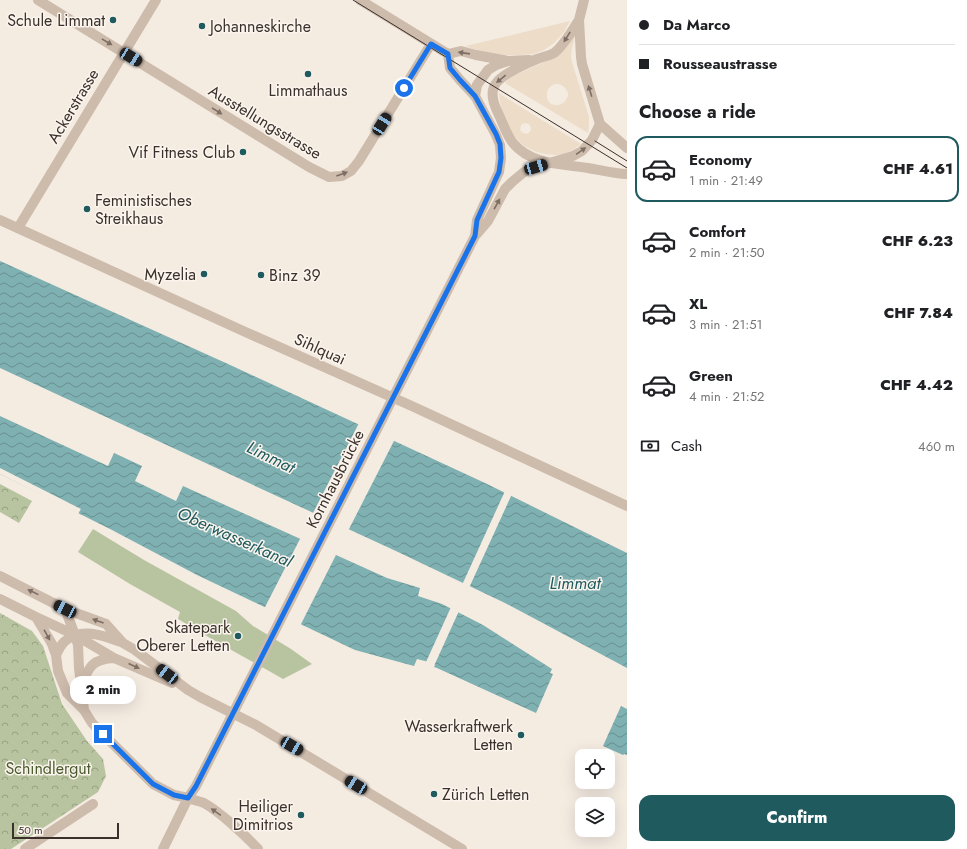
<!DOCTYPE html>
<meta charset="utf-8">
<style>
:root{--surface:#fff;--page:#f2f2f2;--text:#202124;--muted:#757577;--line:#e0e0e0;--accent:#1f5a5e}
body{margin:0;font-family:Jost,sans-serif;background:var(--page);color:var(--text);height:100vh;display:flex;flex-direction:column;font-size:15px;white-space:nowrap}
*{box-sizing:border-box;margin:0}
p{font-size:13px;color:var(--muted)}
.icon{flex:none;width:22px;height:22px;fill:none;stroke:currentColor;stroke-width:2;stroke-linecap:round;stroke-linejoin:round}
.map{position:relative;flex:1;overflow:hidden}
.sheet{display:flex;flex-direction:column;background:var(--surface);width:340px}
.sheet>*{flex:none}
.top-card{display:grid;align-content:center;height:88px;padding:0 12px;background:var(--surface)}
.buttons{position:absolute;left:575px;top:749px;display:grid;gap:8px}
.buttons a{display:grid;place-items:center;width:40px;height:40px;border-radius:8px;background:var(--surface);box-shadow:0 4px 16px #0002;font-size:20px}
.scale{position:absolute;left:12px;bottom:10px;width:107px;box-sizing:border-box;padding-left:4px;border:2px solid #3b302b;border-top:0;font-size:11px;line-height:14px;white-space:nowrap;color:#3b302b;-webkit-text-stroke:3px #fbf5ee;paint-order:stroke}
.end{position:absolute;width:18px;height:18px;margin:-9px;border:5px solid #1a73e8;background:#fff;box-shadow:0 0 0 2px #fff}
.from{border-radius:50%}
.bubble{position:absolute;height:28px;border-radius:12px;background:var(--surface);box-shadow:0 4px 16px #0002;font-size:13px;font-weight:800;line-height:28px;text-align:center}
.car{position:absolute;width:12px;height:24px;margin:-12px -6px;border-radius:5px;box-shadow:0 0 3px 1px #0007;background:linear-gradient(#222 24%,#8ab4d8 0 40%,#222 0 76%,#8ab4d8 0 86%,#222 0)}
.top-card b{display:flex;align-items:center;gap:14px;height:38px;font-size:15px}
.top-card b+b{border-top:1px solid var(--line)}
.top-card i{width:10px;height:10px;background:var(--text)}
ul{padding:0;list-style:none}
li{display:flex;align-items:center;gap:12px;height:66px;margin:0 8px 6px;padding:0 4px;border:2px solid transparent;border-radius:12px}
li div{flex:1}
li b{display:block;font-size:15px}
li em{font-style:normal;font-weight:800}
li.on{border-color:var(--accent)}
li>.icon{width:36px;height:36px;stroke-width:1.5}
h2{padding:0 12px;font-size:18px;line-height:48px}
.pay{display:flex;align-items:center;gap:10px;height:44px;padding:0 12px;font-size:15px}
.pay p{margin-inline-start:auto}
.primary-button{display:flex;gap:8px;margin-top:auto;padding:8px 12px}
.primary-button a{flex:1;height:46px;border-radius:12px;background:var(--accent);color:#fff;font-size:16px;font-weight:800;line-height:46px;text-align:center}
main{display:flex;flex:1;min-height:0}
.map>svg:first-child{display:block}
.park{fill:url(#park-crowns)}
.pitch{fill:#b8c4a0}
.plaza{fill:#ecdcc8;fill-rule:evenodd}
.water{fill:url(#water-waves)}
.pier{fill:#f4ebe1}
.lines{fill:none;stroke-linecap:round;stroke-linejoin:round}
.minor{stroke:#cdbbac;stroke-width:10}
.tertiary{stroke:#cdbbac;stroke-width:10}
.tram{stroke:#3b302b;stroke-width:1}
.oneway{fill:#7d6f65}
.route{stroke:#1a73e8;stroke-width:5}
.poi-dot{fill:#1f5a5e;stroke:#fbf5ee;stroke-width:1.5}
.labels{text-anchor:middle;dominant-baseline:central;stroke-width:3;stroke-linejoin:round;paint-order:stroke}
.poi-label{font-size:16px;fill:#3b302b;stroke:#fbf5ee;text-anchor:end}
.street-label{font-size:16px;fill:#3b302b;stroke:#fbf5ee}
.park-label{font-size:16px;fill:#4a5a2e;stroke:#fbf5ee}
.water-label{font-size:17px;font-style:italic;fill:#1f5a5e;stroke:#fbf5ee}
</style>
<main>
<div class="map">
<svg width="627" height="849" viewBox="0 0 627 849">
<defs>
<pattern id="park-crowns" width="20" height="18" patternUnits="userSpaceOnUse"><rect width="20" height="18" fill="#b8c4a0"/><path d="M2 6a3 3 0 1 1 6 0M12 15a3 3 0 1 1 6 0" fill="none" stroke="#97a083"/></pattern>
<pattern id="water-waves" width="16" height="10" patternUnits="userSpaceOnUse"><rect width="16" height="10" fill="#7fb0b2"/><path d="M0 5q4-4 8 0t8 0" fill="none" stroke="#699091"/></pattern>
</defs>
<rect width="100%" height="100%" fill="#f4ebe1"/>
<!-- park -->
<path class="park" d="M0,484L32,501L19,523L0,512Z
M0,613L32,631L43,646L62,704L87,741L103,759L106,776L98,792L11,849H0Z"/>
<!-- pitch -->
<path class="pitch" d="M93,529L144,560L236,611L253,626L291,649L312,664L283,679C248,659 212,640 178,619L180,612L130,584L78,552Z"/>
<!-- plaza -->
<path class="plaza" d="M570,21L564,32L554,43L544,50L533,54L519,55H500L473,49L466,46Z
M577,29L572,48L571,56L572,62L589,117V125L588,133L505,83L510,78L515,75L558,56L567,47ZM555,84H559L563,86L566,89L568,93V96L566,100L563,103L559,105H555L551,104L548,101L547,97V93L548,89L551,86Z
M499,93L503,96L581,144L573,150L564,154L556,155L545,154L537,152L524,146L513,135L501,109ZM525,123L529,124L531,128L530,132L527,134L523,133L520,130L521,125Z"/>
<!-- water -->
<path class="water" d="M0,261L228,364L485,483L627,553V668L505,603L398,552L0,368Z
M0,416L108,466L114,453L142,466L135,481L176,501L183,486L387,578L420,588L418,596L442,604L483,625L552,669L550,673L553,674L536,713L437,668L434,667L435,665L425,661L417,659L414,666L355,650L197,575L112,530L0,474Z
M621,706L627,709V755L624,754L623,755L603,746Z"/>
<!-- pier -->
<path class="pier" d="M359,423L395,439L348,531L312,515Z
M0,468L81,509L78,514L0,474Z
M505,491L512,494L469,588L462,585Z
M301,537L337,553L300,626L264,609Z
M451,607L459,611L434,666L426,662Z"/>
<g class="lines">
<!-- minor -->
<path class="minor" d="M38,0L309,167L329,177L342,176L351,171L359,161L431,44
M360,0L448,54
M448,54L461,51L476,55L508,61
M448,54L450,68L460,80L475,96
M18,228L156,0
M188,798C193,800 199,801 204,803C220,812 245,835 258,849
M25,849L93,804"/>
<!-- tertiary -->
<path class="tertiary" d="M584,0L579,20L581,57L582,64L600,124L627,148
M579,20C573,29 563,47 554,53C549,56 542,57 537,59C525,64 506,72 497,82C489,91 493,103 498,113C502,121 507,136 513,143C531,165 562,164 588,168C601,170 614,174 627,174
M0,220L241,330L414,407L627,506
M475,236L477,220L499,172L501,158L500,145L496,135L475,96L477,85L488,70L496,65L508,61L529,60
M0,576L65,609L106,624L123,643L135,650L188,690L200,697L256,725L462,849
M0,599L36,617L75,635L114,658L172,683
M65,609L75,635L78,645L79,668L84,710
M36,617L52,644L56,655L58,671L67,693L84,710L92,723L153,784L174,795L188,798
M56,655C58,651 61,645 64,642C81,627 102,635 121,642
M82,684C89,666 93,659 114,658
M163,849L188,798L196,786L221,737L475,236L488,221L505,189L512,182L524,172L536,167L573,156L582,151L592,140L600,124"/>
<!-- tram -->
<path class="tram" d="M353,0L627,168
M595,141L627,161"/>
</g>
<!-- one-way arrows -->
<defs><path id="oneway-solid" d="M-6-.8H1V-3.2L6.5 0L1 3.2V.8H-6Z"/></defs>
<g class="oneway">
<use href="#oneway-solid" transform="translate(567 37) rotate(122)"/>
<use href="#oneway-solid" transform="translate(107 42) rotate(31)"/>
<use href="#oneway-solid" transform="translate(464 53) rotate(-172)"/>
<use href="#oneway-solid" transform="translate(501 79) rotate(141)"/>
<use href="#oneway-solid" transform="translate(590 91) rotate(-107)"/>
<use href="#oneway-solid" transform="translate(217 111) rotate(32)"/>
<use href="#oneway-solid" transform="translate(581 151) rotate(-35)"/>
<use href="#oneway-solid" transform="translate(342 174) rotate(-20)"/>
<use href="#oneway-solid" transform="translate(497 204) rotate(-61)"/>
<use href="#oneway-solid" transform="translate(33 592) rotate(-154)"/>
<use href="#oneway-solid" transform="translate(98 621) rotate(-160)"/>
<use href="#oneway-solid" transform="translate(47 635) rotate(61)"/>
<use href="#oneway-solid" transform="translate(134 666) rotate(24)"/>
<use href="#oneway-solid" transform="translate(216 812) rotate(-145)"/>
</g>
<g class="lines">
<!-- route -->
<path class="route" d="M103,734L153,784L174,795L188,798L196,786L221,737L475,236L477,220L499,172L501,158L500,144L496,134L475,96L460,80L450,68L448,54L431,44L404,88"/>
</g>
<!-- markers -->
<g class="poi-dot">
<circle cx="113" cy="20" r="4"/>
<circle cx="202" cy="26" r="4"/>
<circle cx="308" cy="74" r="4"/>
<circle cx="243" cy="152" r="4"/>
<circle cx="87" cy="209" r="4"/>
<circle cx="204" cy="274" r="4"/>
<circle cx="261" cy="275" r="4"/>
<circle cx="238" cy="636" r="4"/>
<circle cx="521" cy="735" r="4"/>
<circle cx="434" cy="794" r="4"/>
<circle cx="301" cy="815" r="4"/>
</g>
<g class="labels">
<!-- poi labels -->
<g class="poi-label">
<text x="105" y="20">Schule Limmat</text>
<text x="210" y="26" text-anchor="start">Johanneskirche</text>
<text x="308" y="90" text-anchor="middle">Limmathaus</text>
<text x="235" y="152">Vif Fitness Club</text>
<text x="95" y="200" text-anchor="start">Feministisches<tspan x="95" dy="18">Streikhaus</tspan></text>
<text x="196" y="274">Myzelia</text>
<text x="269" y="275" text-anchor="start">Binz 39</text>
<text x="230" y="627">Skatepark<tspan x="230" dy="18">Oberer Letten</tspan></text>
<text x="513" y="726">Wasserkraftwerk<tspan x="513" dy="18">Letten</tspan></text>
<text x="442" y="794" text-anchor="start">Zürich Letten</text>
<text x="293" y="806">Heiliger<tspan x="293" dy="18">Dimitrios</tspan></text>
</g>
<!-- street labels -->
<g class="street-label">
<text transform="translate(73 106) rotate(-59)">Ackerstrasse</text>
<text transform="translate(265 122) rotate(31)">Ausstellungsstrasse</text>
<text transform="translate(320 349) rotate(24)">Sihlquai</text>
<text transform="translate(335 479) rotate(-63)">Kornhausbrücke</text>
</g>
<!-- park labels -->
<g class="park-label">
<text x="48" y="768">Schindlergut</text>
</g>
<!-- water labels -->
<g class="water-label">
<text transform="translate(271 457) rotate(26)">Limmat</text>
<text transform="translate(235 537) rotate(24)">Oberwasserkanal</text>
<text x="575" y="583">Limmat</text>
</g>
</g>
</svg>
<div class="buttons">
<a><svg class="icon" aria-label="locate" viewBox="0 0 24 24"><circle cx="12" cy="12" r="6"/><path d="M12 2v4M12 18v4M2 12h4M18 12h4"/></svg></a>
<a><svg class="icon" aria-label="layers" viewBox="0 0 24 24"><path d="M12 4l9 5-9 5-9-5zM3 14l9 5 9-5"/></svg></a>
</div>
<div class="scale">50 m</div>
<i class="end from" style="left:404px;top:88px"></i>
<i class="end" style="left:103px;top:734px"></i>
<div class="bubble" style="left:70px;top:676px;width:66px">2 min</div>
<i class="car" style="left:131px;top:57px;rotate:121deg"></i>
<i class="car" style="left:382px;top:124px;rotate:32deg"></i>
<i class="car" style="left:536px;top:167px;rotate:74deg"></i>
<i class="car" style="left:65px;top:609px;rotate:296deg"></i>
<i class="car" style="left:167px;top:674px;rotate:307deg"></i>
<i class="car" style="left:292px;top:746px;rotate:120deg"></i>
<i class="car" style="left:356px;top:785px;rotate:301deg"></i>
</div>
<section class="sheet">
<div class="top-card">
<b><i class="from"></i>Da Marco</b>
<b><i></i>Rousseaustrasse</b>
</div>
<h2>Choose a ride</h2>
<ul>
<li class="on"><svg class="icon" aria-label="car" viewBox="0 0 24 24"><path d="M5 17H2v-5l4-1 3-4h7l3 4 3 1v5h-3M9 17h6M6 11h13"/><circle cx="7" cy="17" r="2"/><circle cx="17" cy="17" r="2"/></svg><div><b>Economy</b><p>1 min · 21:49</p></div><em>CHF 4.61</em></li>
<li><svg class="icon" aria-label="car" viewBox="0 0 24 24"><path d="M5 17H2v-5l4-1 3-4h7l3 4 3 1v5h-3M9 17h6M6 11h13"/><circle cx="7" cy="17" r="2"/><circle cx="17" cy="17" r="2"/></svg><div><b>Comfort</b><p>2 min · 21:50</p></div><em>CHF 6.23</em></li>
<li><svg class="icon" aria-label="car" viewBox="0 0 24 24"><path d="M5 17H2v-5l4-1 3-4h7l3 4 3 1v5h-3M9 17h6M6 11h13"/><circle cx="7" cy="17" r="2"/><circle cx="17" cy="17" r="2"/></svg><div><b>XL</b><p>3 min · 21:51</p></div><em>CHF 7.84</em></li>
<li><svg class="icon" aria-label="car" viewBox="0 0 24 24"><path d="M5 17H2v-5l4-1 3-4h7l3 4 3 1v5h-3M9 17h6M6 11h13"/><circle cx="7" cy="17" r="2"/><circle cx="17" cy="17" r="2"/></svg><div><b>Green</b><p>4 min · 21:52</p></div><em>CHF 4.42</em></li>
</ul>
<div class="pay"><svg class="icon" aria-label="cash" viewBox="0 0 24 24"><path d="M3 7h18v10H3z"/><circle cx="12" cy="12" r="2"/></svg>Cash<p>460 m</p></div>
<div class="primary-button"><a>Confirm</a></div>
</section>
</main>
